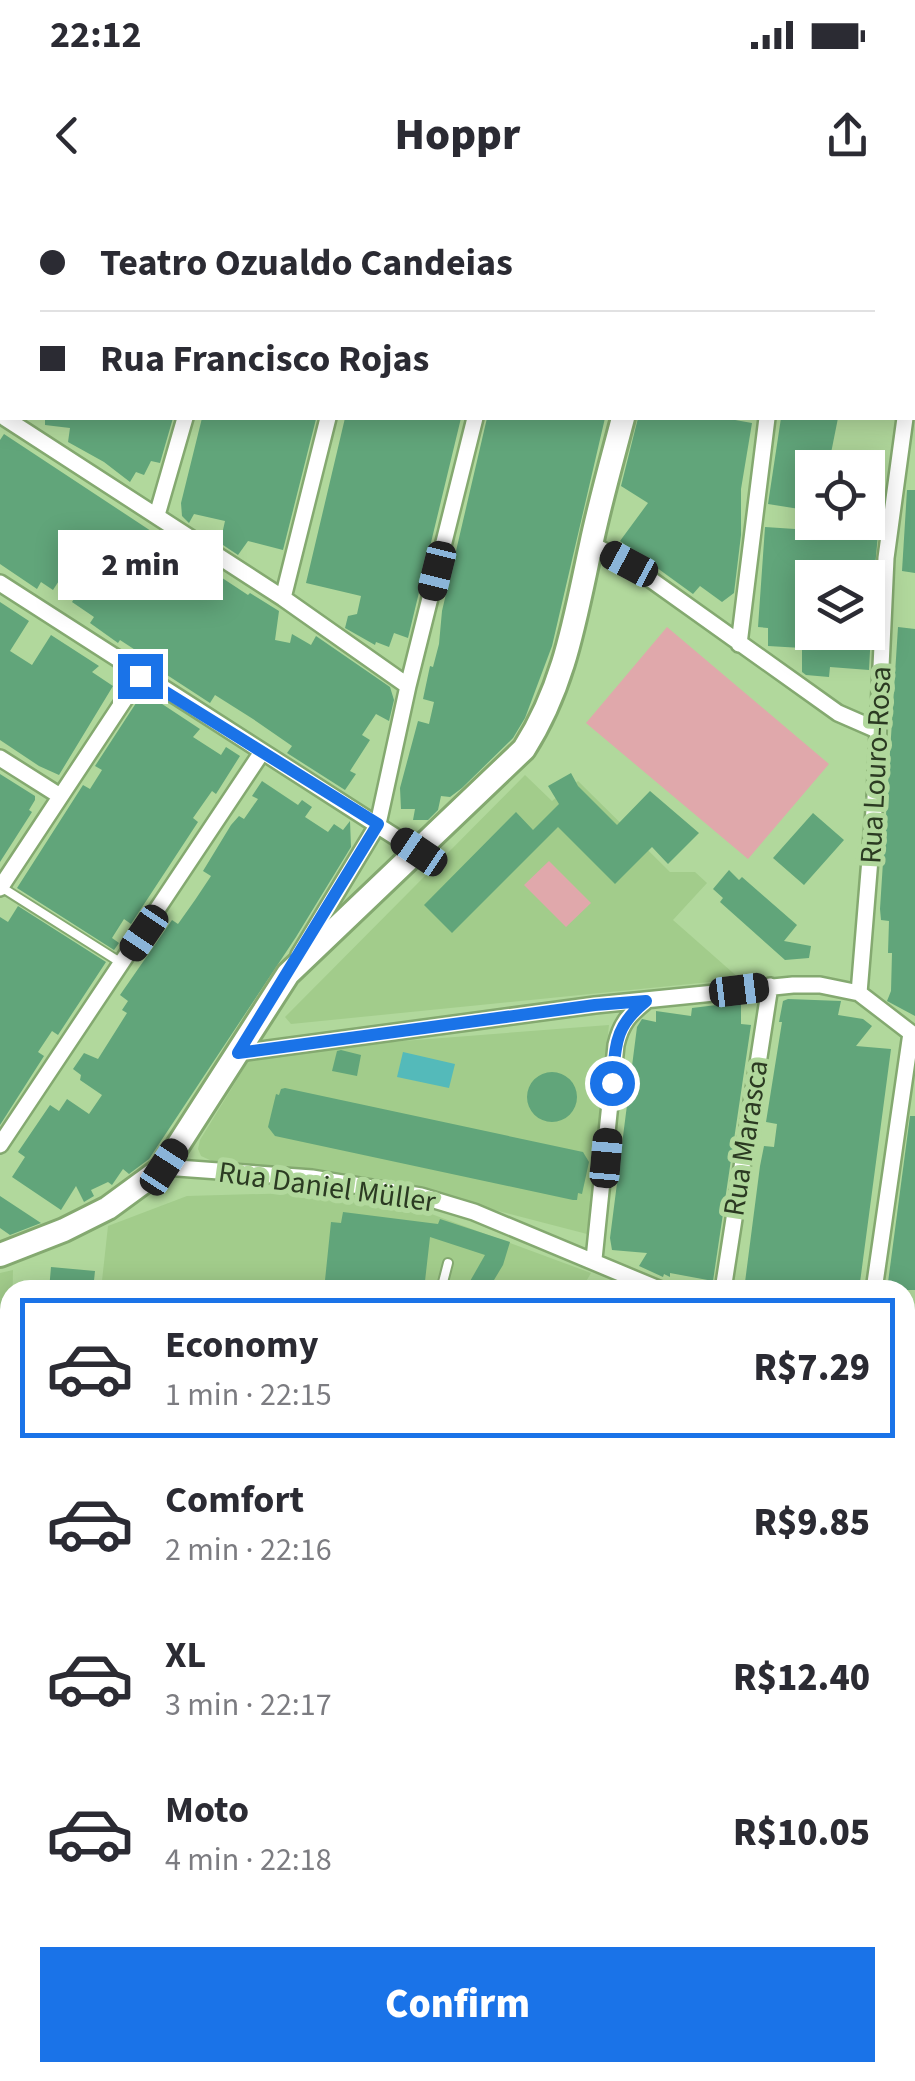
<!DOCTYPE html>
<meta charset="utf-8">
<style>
:root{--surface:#fff;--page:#f2f2f3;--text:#2b2b33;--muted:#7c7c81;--line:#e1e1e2;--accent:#1a73e8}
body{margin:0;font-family:"Source Sans 3",sans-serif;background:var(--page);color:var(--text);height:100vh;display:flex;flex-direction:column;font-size:38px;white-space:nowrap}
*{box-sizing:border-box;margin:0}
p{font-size:32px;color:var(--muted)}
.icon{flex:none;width:55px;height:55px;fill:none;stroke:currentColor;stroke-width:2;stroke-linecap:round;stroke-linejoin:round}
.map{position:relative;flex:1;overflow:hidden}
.details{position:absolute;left:0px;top:1080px;width:915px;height:802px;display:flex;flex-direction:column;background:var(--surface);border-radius:30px 30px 0 0;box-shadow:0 5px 25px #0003}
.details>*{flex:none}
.hud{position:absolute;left:0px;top:0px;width:915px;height:220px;box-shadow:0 5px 25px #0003;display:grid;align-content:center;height:220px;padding:0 40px;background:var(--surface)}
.fabs{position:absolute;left:795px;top:250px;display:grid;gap:20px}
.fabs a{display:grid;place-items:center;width:90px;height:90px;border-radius:0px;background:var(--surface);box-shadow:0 5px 25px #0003;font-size:50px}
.end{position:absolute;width:45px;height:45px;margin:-22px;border:12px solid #1a73e8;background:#fff;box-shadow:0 0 0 5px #fff}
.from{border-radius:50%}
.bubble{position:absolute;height:70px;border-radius:0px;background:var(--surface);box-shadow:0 5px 25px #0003;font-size:32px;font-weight:800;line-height:70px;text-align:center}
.car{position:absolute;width:30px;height:60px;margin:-30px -15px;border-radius:12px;box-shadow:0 0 8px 2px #0007;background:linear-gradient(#222 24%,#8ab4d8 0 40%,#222 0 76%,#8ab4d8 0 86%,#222 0)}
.hud b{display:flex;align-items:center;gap:35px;height:95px;font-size:38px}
.hud b+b{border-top:2px solid var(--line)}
.hud i{width:25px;height:25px;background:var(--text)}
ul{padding:18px 0 0;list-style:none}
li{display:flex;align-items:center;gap:30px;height:140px;margin:0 20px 15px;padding:0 20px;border:5px solid transparent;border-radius:0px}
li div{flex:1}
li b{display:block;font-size:38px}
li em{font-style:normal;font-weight:800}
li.selected{border-color:var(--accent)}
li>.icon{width:90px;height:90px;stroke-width:1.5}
.button{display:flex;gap:20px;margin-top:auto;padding:20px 40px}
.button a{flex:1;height:115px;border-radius:0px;background:var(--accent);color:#fff;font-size:40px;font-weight:800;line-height:115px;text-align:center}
.status{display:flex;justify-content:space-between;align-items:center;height:70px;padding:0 50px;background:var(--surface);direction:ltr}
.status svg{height:28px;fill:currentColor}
header{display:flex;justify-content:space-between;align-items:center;height:130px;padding:0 40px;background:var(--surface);font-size:45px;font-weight:800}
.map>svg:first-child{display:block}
.built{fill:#a2cc8b}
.green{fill:#e0a8ab}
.water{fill:#54baba}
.building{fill:#61a57a}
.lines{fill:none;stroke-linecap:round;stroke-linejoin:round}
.lane-casing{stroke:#84a970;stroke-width:12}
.street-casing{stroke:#84a970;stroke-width:20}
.secondary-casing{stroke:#84a970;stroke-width:28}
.lane{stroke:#fff;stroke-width:8}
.street{stroke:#fff;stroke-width:15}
.secondary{stroke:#fff;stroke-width:22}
.route{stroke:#1a73e8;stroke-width:12}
.labels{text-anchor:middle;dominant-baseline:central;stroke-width:10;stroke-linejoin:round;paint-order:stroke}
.street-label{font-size:30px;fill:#2b3a22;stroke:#b1d89c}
</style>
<div class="status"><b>22:12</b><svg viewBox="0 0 49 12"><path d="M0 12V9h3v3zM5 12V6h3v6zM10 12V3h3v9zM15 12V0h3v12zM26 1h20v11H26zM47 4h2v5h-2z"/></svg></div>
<header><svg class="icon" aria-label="back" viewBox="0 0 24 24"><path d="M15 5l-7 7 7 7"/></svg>Hoppr<svg class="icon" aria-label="share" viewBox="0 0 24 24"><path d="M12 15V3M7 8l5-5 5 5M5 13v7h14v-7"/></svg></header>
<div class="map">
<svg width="915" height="1881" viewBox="0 0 915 1881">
<rect width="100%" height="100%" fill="#b1d89c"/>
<!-- built -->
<path class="built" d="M525,575L552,601L578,581L670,672H695L707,683L673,720L740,779L291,824L285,817Z
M609,825L587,1034L413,989L312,971L212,961L201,956L198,949L200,940L249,860L338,846Z
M332,992L407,1005L591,1073L581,1090H101L108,1026L187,996Z
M13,1070L10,1204L0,1203V1073Z"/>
<!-- green -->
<path class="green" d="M667,427L829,564L748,659L586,523Z
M549,661L591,703L566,727L524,685Z"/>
<!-- water -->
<path class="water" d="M403,852L455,864L449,888L397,877Z"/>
<!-- building -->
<path class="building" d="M45,218H173L160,263L151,261L144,275L136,272L130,282L104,262L68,242L70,228L45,225Z
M202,218L316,219L283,350L248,341L238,355L220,343L225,321L194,314L189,323L182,316L181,303Z
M345,218H461L408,438L394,433L389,447L376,442L375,445L345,428L348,416L357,414L361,396L306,383Z
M487,218H605L552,446L525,518L513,538L462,588L450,597L441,596L438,610L428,620H413L415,609H401L400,588L418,521L429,524L434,502L423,499L430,466L433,467L439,444L442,411Z
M638,218H724L752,223L741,289V335L734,393L722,402L700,386L693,394L620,341L648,303L621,286Z
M781,218H838L828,268H812V311L768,304Z
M4,234L248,395L250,393L279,411L275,440L290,443L292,434L311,445L316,436L390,487L394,500L389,521L376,514L362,535L370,540L350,571L356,574L345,590L287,553L292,546L253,519L215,495L210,503L144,460L146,457L120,440L118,443L90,423L94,417L72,402L97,362L79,350L53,390L41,382L37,389L0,364V240Z
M868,266L884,269L874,378H812L810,412L812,432H871L869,470L830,467L829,477L806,475L802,472V448L768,446V428L758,427L765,327L840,332L841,322H868Z
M907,290H915V373L902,371Z
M0,402L29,421L10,451L32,465L51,435L99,466L92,472L113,486L59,575L39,566L0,540Z
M898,427L915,429V816L887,801L891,791L892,753H888L889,721L881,720L880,709Z
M147,494L200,529L193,537L221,555L226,547L240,556L216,594L212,591L193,618L198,622L131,724L124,719L112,738L119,743L114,750L17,688L83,585L90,589L102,570L95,566L138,500Z
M571,573L578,586L617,625L650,591L699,633L668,664L652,647L615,684L558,627L452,733L424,705L516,612L533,630L559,604L548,586Z
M0,574L35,596V600L29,610L32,612L0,662Z
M262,581L298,605L302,600L312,607L305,617L328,632L334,624L343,630L350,621L351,647L296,737L149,959L129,974L123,969L112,985L108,982L91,990L94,996L84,1002L76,986L61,1010L12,977L25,957L18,952L50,905L59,911L67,899L89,914L102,895L80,880L81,875L73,869L84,853L98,859L127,813L122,810L128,801L120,795L172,720L178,724L195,700L211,676L203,671L231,625L239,616L244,619L258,599L252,596Z
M813,613L844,640L804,685L773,658Z
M729,670L739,680L742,677L797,725L784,741L811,746L809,758L785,760L720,702L723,698L713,689Z
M18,706L106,762L58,835L52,831L38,852L44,856L0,925V717L8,722Z
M788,799L841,801L838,815L863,819L872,826L856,846L891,849L859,1090H744L760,966L764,946L774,947L777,924L766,922L782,822H779L783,801Z
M741,802V824L751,825L713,1081L670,1073V1077L664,1074L663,1077L639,1066L647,1053L612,1050L610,1038L637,827L642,819L656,822V811L691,816L692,808Z
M341,850L361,855L357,876L332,871L337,851Z
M527 897a25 25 0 1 1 50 0a25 25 0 1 1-50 0Z
M285,888L583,952L589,962L582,994L578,993L577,1000H573L275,936L268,927L276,894L279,895L281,889Z
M910,916H915V1090H887Z
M0,996L41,1023L10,1035L0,1028Z
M343,1012L438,1024L440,1019L510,1042L503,1065L488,1090H465L485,1055L430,1037L424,1090H324L331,1022L341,1023Z
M51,1067L95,1071L93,1090H49Z"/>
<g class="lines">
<defs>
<path id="lane" d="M1,687L123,764
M441,1090L448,1063"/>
<path id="street" d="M716,0L719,2
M97,2V0
M239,2V0
M380,2L381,0
M530,2L531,0
M912,59L915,60
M912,161L915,145
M5,218L283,398L408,486
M157,315L185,218
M591,344L629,364L838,513L877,530
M0,383L419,652
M283,398L328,218
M739,444L767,218
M0,558L60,596
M0,688L140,476
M299,755L378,624L408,486L475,218
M859,793L875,598L886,358L905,218
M238,853L595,805L793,785H820L859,793L915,836
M0,945L262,552
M164,967L312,978L421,996L474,1012L661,1090
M594,1059L616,845C621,823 629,815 646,801
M723,1090L770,786
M874,1090L911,833
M905,1207L915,1211
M0,1348H10
M905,1387H915
M905,1542L915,1548
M0,1756L10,1752
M0,1837L10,1857
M18,1872L22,1881
M137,1872L141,1881
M262,1872L267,1881
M563,1872L565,1881"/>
<path id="secondary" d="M677,2L678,0
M0,1055L64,1030L108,1008L164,967L288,774L524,549C565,485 575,418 591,345C600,302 612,260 623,218
M0,1217H10
M905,1601L915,1607
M424,1881L450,1872"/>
</defs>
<!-- lane casing -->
<use href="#lane" class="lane-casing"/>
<!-- street casing -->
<use href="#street" class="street-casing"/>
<!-- secondary casing -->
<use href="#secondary" class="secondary-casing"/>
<!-- lane -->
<use href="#lane" class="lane"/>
<!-- street -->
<use href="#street" class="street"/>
<!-- secondary -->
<use href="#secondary" class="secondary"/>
</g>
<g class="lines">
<!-- route -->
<path class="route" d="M140,476L378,624L238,853L595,805L646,801C614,827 616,844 612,883"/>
</g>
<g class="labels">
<!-- street labels -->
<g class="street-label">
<text transform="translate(876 565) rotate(-87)">Rua Louro-Rosa</text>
<text transform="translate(746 938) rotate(-81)">Rua Marasca</text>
<text transform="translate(327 987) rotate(8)">Rua Daniel Müller</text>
</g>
</g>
</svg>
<div class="fabs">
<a><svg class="icon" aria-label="locate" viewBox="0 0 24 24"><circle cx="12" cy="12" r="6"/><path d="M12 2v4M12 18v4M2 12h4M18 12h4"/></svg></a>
<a><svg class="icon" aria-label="layers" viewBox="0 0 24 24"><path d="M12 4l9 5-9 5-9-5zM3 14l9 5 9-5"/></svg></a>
</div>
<i class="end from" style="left:612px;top:883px"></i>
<i class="end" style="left:140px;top:476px"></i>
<div class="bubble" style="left:58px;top:330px;width:165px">2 min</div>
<i class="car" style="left:629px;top:364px;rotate:298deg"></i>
<i class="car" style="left:437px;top:371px;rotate:194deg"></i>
<i class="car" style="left:419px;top:652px;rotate:304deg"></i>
<i class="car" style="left:144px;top:733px;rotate:214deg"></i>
<i class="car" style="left:739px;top:790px;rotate:83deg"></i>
<i class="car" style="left:606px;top:958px;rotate:5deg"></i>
<i class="car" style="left:164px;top:967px;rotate:33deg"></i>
<div class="hud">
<b><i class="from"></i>Teatro Ozualdo Candeias</b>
<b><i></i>Rua Francisco Rojas</b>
</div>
<section class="details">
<ul>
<li class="selected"><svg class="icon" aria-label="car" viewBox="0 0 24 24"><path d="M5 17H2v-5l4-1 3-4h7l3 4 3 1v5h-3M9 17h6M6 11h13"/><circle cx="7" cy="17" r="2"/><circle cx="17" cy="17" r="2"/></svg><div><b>Economy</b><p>1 min · 22:15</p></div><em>R$7.29</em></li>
<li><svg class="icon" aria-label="car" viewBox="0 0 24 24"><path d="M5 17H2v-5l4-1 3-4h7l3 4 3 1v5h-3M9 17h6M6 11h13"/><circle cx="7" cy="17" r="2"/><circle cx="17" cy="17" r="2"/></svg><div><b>Comfort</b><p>2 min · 22:16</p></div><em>R$9.85</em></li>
<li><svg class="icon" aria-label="car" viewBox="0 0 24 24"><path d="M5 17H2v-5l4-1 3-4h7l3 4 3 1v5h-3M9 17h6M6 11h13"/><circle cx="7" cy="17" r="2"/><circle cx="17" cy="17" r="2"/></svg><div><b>XL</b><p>3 min · 22:17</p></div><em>R$12.40</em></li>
<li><svg class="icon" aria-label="car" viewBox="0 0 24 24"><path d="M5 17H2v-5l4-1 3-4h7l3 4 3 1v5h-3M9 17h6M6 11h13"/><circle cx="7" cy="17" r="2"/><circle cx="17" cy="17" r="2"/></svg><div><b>Moto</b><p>4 min · 22:18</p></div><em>R$10.05</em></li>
</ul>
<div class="button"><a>Confirm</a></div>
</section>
</div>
